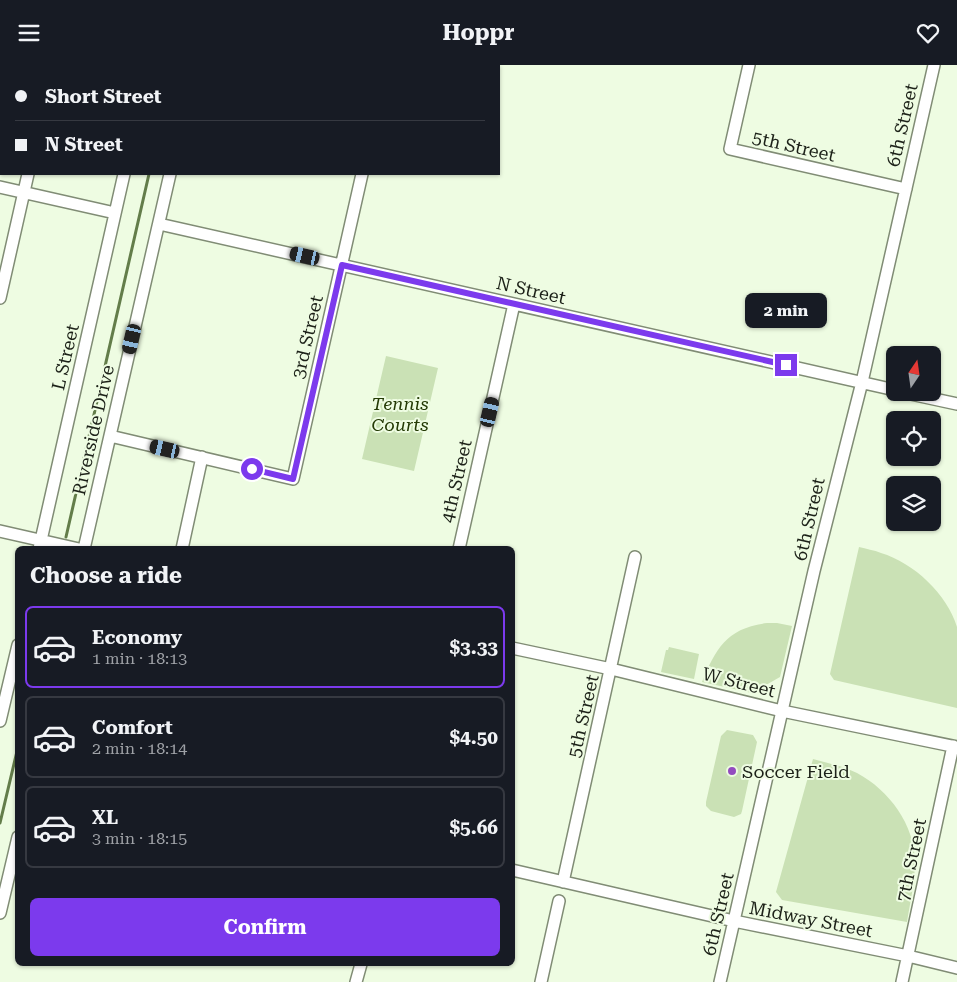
<!DOCTYPE html>
<meta charset="utf-8">
<style>
:root{--surface:#171b24;--page:#242831;--text:#f1f3f6;--muted:#9ea1a6;--line:#363941;--accent:#7c3aed}
body{margin:0;font-family:"Roboto Serif",serif;background:var(--page);color:var(--text);height:100vh;display:flex;flex-direction:column;font-size:19px;white-space:nowrap}
*{box-sizing:border-box;margin:0}
p{font-size:16px;color:var(--muted)}
.icon{flex:none;width:28px;height:28px;fill:none;stroke:currentColor;stroke-width:2;stroke-linecap:round;stroke-linejoin:round}
.map{position:relative;flex:1;overflow:hidden}
.details{position:absolute;left:15px;top:481px;width:500px;height:420px;display:flex;flex-direction:column;background:var(--surface);border-radius:8px;box-shadow:0 1px 4px #0004}
.details>*{flex:none}
.hud{position:absolute;left:0px;top:0px;width:500px;height:110px;box-shadow:0 1px 4px #0004;display:grid;align-content:center;height:110px;padding:0 15px;background:var(--surface)}
.needle{width:32px;rotate:13deg}
.fabs{position:absolute;left:886px;top:281px;display:grid;gap:10px}
.fabs a{display:grid;place-items:center;width:55px;height:55px;border-radius:8px;background:var(--surface);box-shadow:0 1px 4px #0004;font-size:25px}
.end{position:absolute;width:22px;height:22px;margin:-11px;border:6px solid #7c3aed;background:#fff;box-shadow:0 0 0 2px #fff}
.from{border-radius:50%}
.bubble{position:absolute;height:35px;border-radius:8px;background:var(--surface);box-shadow:0 1px 4px #0004;font-size:16px;font-weight:700;line-height:35px;text-align:center}
.car{position:absolute;width:15px;height:30px;margin:-15px -8px;border-radius:6px;box-shadow:0 0 4px 1px #0007;background:linear-gradient(#222 24%,#8ab4d8 0 40%,#222 0 76%,#8ab4d8 0 86%,#222 0)}
.hud b{display:flex;align-items:center;gap:18px;height:48px;font-size:19px}
.hud b+b{border-top:1px solid var(--line)}
.hud i{width:12px;height:12px;background:var(--text)}
ul{padding:0;list-style:none}
li{display:flex;align-items:center;gap:15px;height:82px;margin:0 10px 8px;padding:0 5px;border:2px solid var(--line);border-radius:8px}
li div{flex:1}
li b{display:block;font-size:19px}
li em{font-style:normal;font-weight:700}
li.selected{border-color:var(--accent)}
li>.icon{width:45px;height:45px;stroke-width:1.5}
h2{padding:0 15px;font-size:22px;line-height:60px}
.cta{display:flex;gap:10px;margin-top:auto;padding:10px 15px}
.cta a{flex:1;height:58px;border-radius:8px;background:var(--accent);color:#fff;font-size:20px;font-weight:700;line-height:58px;text-align:center}
header{display:flex;justify-content:space-between;align-items:center;height:65px;padding:0 15px;background:var(--surface);font-size:22px;font-weight:700}
.map>svg:first-child{display:block}
.green{fill:#cae1b5}
.lines{fill:none;stroke-linecap:round;stroke-linejoin:round}
.stream{stroke:#637d4a;stroke-width:3}
.minor-casing{stroke:#808c75;stroke-width:14}
.minor{stroke:#fff;stroke-width:11}
.route{stroke:#7c3aed;stroke-width:6}
.poi-dot{fill:#934bbf;stroke:#eefce2;stroke-width:2}
.labels{text-anchor:middle;dominant-baseline:central;stroke-width:4;stroke-linejoin:round;paint-order:stroke}
.street-label{font-size:18px;fill:#1c2118;stroke:#eefce2}
.park-label{font-size:18px;font-style:italic;fill:#243a05;stroke:#eefce2}
.poi-label{font-size:18px;fill:#1c2118;stroke:#eefce2;text-anchor:start}
</style>
<header><svg class="icon" aria-label="menu" viewBox="0 0 24 24"><path d="M4 6h16M4 12h16M4 18h16"/></svg>Hoppr<svg class="icon" aria-label="heart" viewBox="0 0 24 24"><path d="M12 20l-8-8c-3-5 5-10 8-4 3-6 11-1 8 4z"/></svg></header>
<div class="map">
<svg width="957" height="917" viewBox="0 0 957 917">
<rect width="100%" height="100%" fill="#eefce2"/>
<!-- green -->
<path class="green" d="M386,291L438,303L414,406L362,394Z
M859,482C866,484 874,485 881,488C914,498 947,529 957,562V643L834,615L830,609Z
M767,558H777L792,561L780,612L752,628L702,617C716,583 727,563 767,558Z
M669,582L699,589L694,614L661,607L666,585H668Z
M727,665L753,670L757,677L742,746L741,749L734,752L711,746L706,741V737L721,671Z
M813,694C827,698 843,701 857,708C889,725 915,760 915,797C915,817 910,838 907,857L782,835L776,827Z"/>
<g class="lines">
<!-- stream -->
<path class="stream" d="M173,1L174,0
M66,472L149,109
M0,758L18,682"/>
<defs>
<path id="minor" d="M749,0L730,84L906,124
M53,1V0
M150,1V0
M194,1L195,0
M386,1V0
M0,122L115,148
M159,159L895,325
M0,233L28,109
M906,328L957,339
M110,371L293,414L362,109
M0,466L79,484
M39,484L124,109
M84,484L170,109
M182,484L202,392
M459,484L514,239
M512,583L611,604L782,646L957,682
M0,656L18,580
M512,805L734,856L908,891L957,903
M563,817L635,492
M0,848L18,772
M356,917L361,899
M541,917L559,836
M720,917L814,506L862,317L934,0
M902,917L953,681"/>
</defs>
<!-- minor casing -->
<use href="#minor" class="minor-casing"/>
<!-- minor -->
<use href="#minor" class="minor"/>
</g>
<g class="lines">
<!-- route -->
<path class="route" d="M252,404L293,414L342,200L786,300"/>
</g>
<!-- markers -->
<circle class="poi-dot" cx="732" cy="706" r="5"/>
<g class="labels">
<!-- street labels -->
<g class="street-label">
<text transform="translate(902 60) rotate(-77)">6th Street</text>
<text transform="translate(794 81) rotate(13)">5th Street</text>
<text transform="translate(531 225) rotate(13)">N Street</text>
<text transform="translate(307 272) rotate(-77)">3rd Street</text>
<text transform="translate(65 292) rotate(-77)">L Street</text>
<text transform="translate(93 365) rotate(-77)">Riverside Drive</text>
<text transform="translate(456 416) rotate(-77)">4th Street</text>
<text transform="translate(809 454) rotate(-77)">6th Street</text>
<text transform="translate(739 617) rotate(14)">W Street</text>
<text transform="translate(583 651) rotate(-77)">5th Street</text>
<text transform="translate(911 795) rotate(-78)">7th Street</text>
<text transform="translate(718 849) rotate(-77)">6th Street</text>
<text transform="translate(811 854) rotate(11)">Midway Street</text>
</g>
<!-- park labels -->
<g class="park-label">
<text x="400" y="338">Tennis<tspan x="400" dy="21">Courts</tspan></text>
</g>
<!-- poi labels -->
<g class="poi-label">
<text x="742" y="706">Soccer Field</text>
</g>
</g>
</svg>
<div class="fabs">
<a><svg class="needle" viewBox="-14 -14 28 28"><path d="M0-13l5 13h-10z" fill="#e53935"/><path d="M0 13l5-13h-10z" fill="#9ea1a6"/></svg></a>
<a><svg class="icon" aria-label="locate" viewBox="0 0 24 24"><circle cx="12" cy="12" r="6"/><path d="M12 2v4M12 18v4M2 12h4M18 12h4"/></svg></a>
<a><svg class="icon" aria-label="layers" viewBox="0 0 24 24"><path d="M12 4l9 5-9 5-9-5zM3 14l9 5 9-5"/></svg></a>
</div>
<i class="end from" style="left:252px;top:404px"></i>
<i class="end" style="left:786px;top:300px"></i>
<div class="bubble" style="left:745px;top:228px;width:82px">2 min</div>
<i class="car" style="left:305px;top:191px;rotate:283deg"></i>
<i class="car" style="left:132px;top:274px;rotate:193deg"></i>
<i class="car" style="left:490px;top:347px;rotate:13deg"></i>
<i class="car" style="left:165px;top:384px;rotate:283deg"></i>
<div class="hud">
<b><i class="from"></i>Short Street</b>
<b><i></i>N Street</b>
</div>
<section class="details">
<h2>Choose a ride</h2>
<ul>
<li class="selected"><svg class="icon" aria-label="car" viewBox="0 0 24 24"><path d="M5 17H2v-5l4-1 3-4h7l3 4 3 1v5h-3M9 17h6M6 11h13"/><circle cx="7" cy="17" r="2"/><circle cx="17" cy="17" r="2"/></svg><div><b>Economy</b><p>1 min · 18:13</p></div><em>$3.33</em></li>
<li><svg class="icon" aria-label="car" viewBox="0 0 24 24"><path d="M5 17H2v-5l4-1 3-4h7l3 4 3 1v5h-3M9 17h6M6 11h13"/><circle cx="7" cy="17" r="2"/><circle cx="17" cy="17" r="2"/></svg><div><b>Comfort</b><p>2 min · 18:14</p></div><em>$4.50</em></li>
<li><svg class="icon" aria-label="car" viewBox="0 0 24 24"><path d="M5 17H2v-5l4-1 3-4h7l3 4 3 1v5h-3M9 17h6M6 11h13"/><circle cx="7" cy="17" r="2"/><circle cx="17" cy="17" r="2"/></svg><div><b>XL</b><p>3 min · 18:15</p></div><em>$5.66</em></li>
</ul>
<div class="cta"><a>Confirm</a></div>
</section>
</div>
